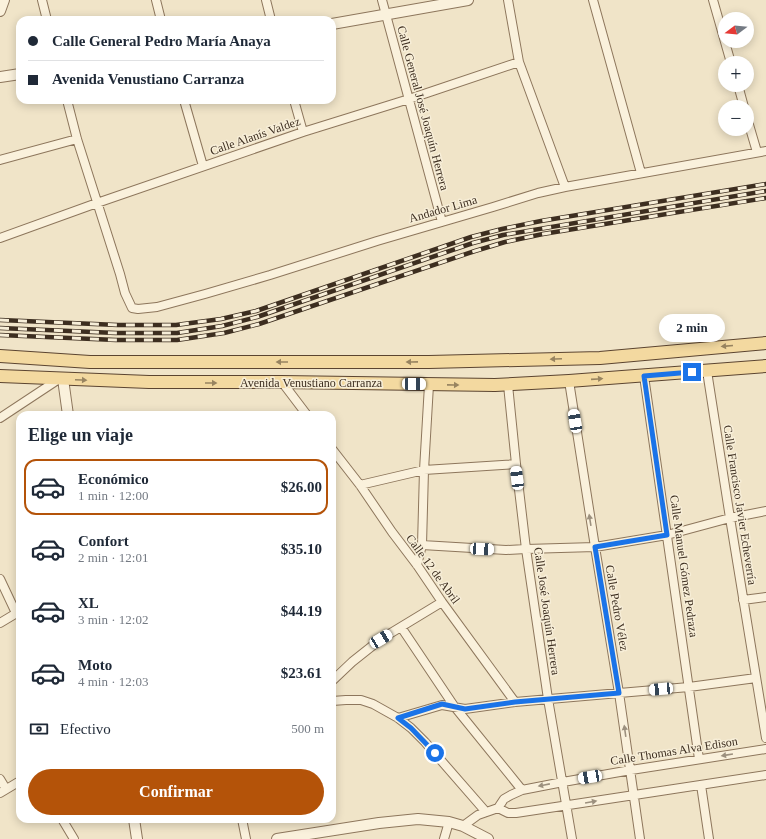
<!DOCTYPE html>
<html lang="es">
<meta charset="utf-8">
<style>
:root{--surface:#fff;--page:#f6f6f7;--text:#1f2937;--muted:#747a83;--line:#e0e1e3;--accent:#b45309}
body{margin:0;font-family:"Times New Roman",serif;background:var(--page);color:var(--text);height:100vh;display:flex;flex-direction:column;font-size:15px;white-space:nowrap}
*{box-sizing:border-box;margin:0}
p{font-size:13px;color:var(--muted)}
.icon{flex:none;width:22px;height:22px;fill:none;stroke:currentColor;stroke-width:2;stroke-linecap:round;stroke-linejoin:round}
.map{position:relative;flex:1;overflow:hidden}
.panel{position:absolute;left:16px;top:411px;width:320px;height:412px;display:flex;flex-direction:column;background:var(--surface);border-radius:12px;box-shadow:0 2px 10px #0003}
.panel>*{flex:none}
.banner{position:absolute;left:16px;top:16px;width:320px;height:88px;border-radius:12px;box-shadow:0 2px 10px #0003;display:grid;align-content:center;height:88px;padding:0 12px;background:var(--surface)}
.needle{width:26px;rotate:254deg}
.fabs{position:absolute;left:718px;top:12px;display:grid;gap:8px}
.fabs a{display:grid;place-items:center;width:36px;height:36px;border-radius:50%;background:var(--surface);box-shadow:0 2px 10px #0003;font-size:20px}
.end{position:absolute;width:18px;height:18px;margin:-9px;border:5px solid #1a73e8;background:#fff;box-shadow:0 0 0 2px #fff}
.from{border-radius:50%}
.bubble{position:absolute;height:28px;border-radius:14px;background:var(--surface);box-shadow:0 2px 10px #0003;font-size:13px;font-weight:600;line-height:28px;text-align:center}
.car{position:absolute;width:12px;height:24px;margin:-12px -6px;border-radius:5px;box-shadow:0 0 3px 1px #0007;background:linear-gradient(#fff 24%,#345 0 40%,#fff 0 76%,#345 0 86%,#fff 0)}
.banner b{display:flex;align-items:center;gap:14px;height:38px;font-size:15px}
.banner b+b{border-top:1px solid var(--line)}
.banner i{width:10px;height:10px;background:var(--text)}
ul{padding:0;list-style:none}
li{display:flex;align-items:center;gap:12px;height:56px;margin:0 8px 6px;padding:0 4px;border:2px solid transparent;border-radius:12px}
li div{flex:1}
li b{display:block;font-size:15px}
li em{font-style:normal;font-weight:600}
li.selected{border-color:var(--accent)}
li>.icon{width:36px;height:36px;stroke-width:1.5}
h2{padding:0 12px;font-size:18px;line-height:48px}
.pay{display:flex;align-items:center;gap:10px;height:44px;padding:0 12px;font-size:15px}
.pay p{margin-inline-start:auto}
.button{display:flex;gap:8px;margin-top:auto;padding:8px 12px}
.button a{flex:1;height:46px;border-radius:24px;background:var(--accent);color:#fff;font-size:16px;font-weight:600;line-height:46px;text-align:center}
.map>svg:first-child{display:block}
.lines{fill:none;stroke-linecap:round;stroke-linejoin:round}
.minor-casing{stroke:#8d765c;stroke-width:10}
.tertiary-casing{stroke:#8d765c;stroke-width:12}
.primary-casing{stroke:#5b4430;stroke-width:14}
.minor{stroke:#faf1dc;stroke-width:8}
.tertiary{stroke:#faf1dc;stroke-width:10}
.primary{stroke:#f3d9a0;stroke-width:12}
.rail-casing{stroke:#3d2e20;stroke-width:4.5}
.rail{stroke:#f7eed8;stroke-width:3;stroke-dasharray:9;stroke-linecap:butt}
.oneway{fill:#988460}
.oneway2{fill:#9c907e}
.route{stroke:#1a73e8;stroke-width:5}
.labels{text-anchor:middle;dominant-baseline:central;stroke-width:3;stroke-linejoin:round;paint-order:stroke}
.street-label{font-size:12px;fill:#3d2e20;stroke:#f7eed8}
</style>
<div class="map">
<svg width="766" height="839" viewBox="0 0 766 839">
<rect width="100%" height="100%" fill="#f0e4c8"/>
<g class="lines">
<defs>
<path id="minor" d="M42,0L47,20
M156,0L161,20
M266,0L271,20
M382,0L442,222
M508,0L519,62L565,187
M593,0L641,173
M713,0L731,63
M738,85L744,107
M67,100L77,139L120,274L125,293L132,308L138,309L157,307L205,294L270,275L377,241L493,207L538,193L565,187L766,151
M184,100L203,166
M294,100L303,132
M747,118L757,152
M0,160L77,139
M0,238L97,203L303,132L409,99L519,62
M707,371L730,518L766,738
M644,376L699,759
M569,381L595,547L619,693L640,839
M282,382L307,415
M508,385L516,464L526,549L548,699L572,839
M0,418L59,379
M332,449L360,485L392,532L417,565L442,602L515,702
M360,485L424,470L516,464
M422,545L506,550L526,549L595,547L667,535L730,518L766,511
M417,565L422,545L424,470L429,385
M0,579L16,613
M743,600L766,597
M0,623L20,611
M401,627L454,706L522,790
M332,681L352,662L381,639L442,602
M332,701L346,700H361L373,704L398,718L411,728L425,742L486,812
M398,718L442,705L465,709L515,702L689,687L756,678
M0,779L6,789
M701,785L709,839
M0,793L20,781
M498,808L508,813H516C599,801 683,787 766,775
M62,819L74,839
M242,819L246,839
M463,826L478,815L498,808L504,799L511,795L522,790L563,782L631,770L766,749
M444,839L449,822"/>
<path id="tertiary" d="M0,11L4,0
M332,24L468,0
M0,77L20,74
M63,379L68,415
M134,819L137,839
M277,839L379,823L418,819L449,822L463,826L488,839"/>
<path id="primary" d="M0,356L90,362H429L600,358L766,343
M0,376L149,382H282L495,385L569,381L766,366"/>
</defs>
<!-- minor casing -->
<use href="#minor" class="minor-casing"/>
<!-- tertiary casing -->
<use href="#tertiary" class="tertiary-casing"/>
<!-- primary casing -->
<use href="#primary" class="primary-casing"/>
<!-- minor -->
<use href="#minor" class="minor"/>
<!-- tertiary -->
<use href="#tertiary" class="tertiary"/>
<!-- primary -->
<use href="#primary" class="primary"/>
<defs>
<path id="rail" d="M0,320L118,325H176L221,319L256,311L471,237L502,229L541,221L766,184
M0,328L116,333H177L222,326L257,317L473,243L503,235L766,191
M0,335L116,340H177L224,333L259,324L475,251L505,242L543,234L766,198"/>
</defs>
<!-- rail casing -->
<use href="#rail" class="rail-casing"/>
<!-- rail -->
<use href="#rail" class="rail"/>
</g>
<!-- one-way arrows -->
<defs><path id="oneway-solid" d="M-6-.8H1V-3.2L6.5 0L1 3.2V.8H-6Z"/></defs>
<g class="oneway">
<use href="#oneway-solid" transform="translate(727 346) rotate(175)"/>
<use href="#oneway-solid" transform="translate(556 359) rotate(178)"/>
<use href="#oneway-solid" transform="translate(282 362) rotate(-180)"/>
<use href="#oneway-solid" transform="translate(412 362) rotate(179)"/>
<use href="#oneway-solid" transform="translate(597 379) rotate(-4)"/>
<use href="#oneway-solid" transform="translate(81 380) rotate(2)"/>
<use href="#oneway-solid" transform="translate(211 383)"/>
<use href="#oneway-solid" transform="translate(453 385) rotate(1)"/>
</g>
<g class="oneway2">
<use href="#oneway-solid" transform="translate(590 520) rotate(-99)"/>
<use href="#oneway-solid" transform="translate(625 731) rotate(-98)"/>
<use href="#oneway-solid" transform="translate(727 755) rotate(171)"/>
<use href="#oneway-solid" transform="translate(544 785) rotate(169)"/>
<use href="#oneway-solid" transform="translate(591 802) rotate(-10)"/>
</g>
<g class="lines">
<!-- route -->
<path class="route" d="M435,753L411,728L398,718L442,704L465,709L515,702L619,693L595,547L667,535L644,376L692,372"/>
</g>
<g class="labels">
<!-- street labels -->
<g class="street-label">
<text transform="translate(423 108) rotate(75)">Calle General José Joaquín Herrera</text>
<text transform="translate(255 136) rotate(-19)">Calle Alanís Valdez</text>
<text transform="translate(443 209) rotate(-16)">Andador Lima</text>
<text x="311" y="383">Avenida Venustiano Carranza</text>
<text transform="translate(740 505) rotate(81)">Calle Francisco Javier Echeverría</text>
<text transform="translate(684 566) rotate(82)">Calle Manuel Gómez Pedraza</text>
<text transform="translate(433 569) rotate(54)">Calle 12 de Abril</text>
<text transform="translate(617 608) rotate(80)">Calle Pedro Vélez</text>
<text transform="translate(547 611) rotate(82)">Calle José Joaquín Herrera</text>
<text transform="translate(674 751) rotate(-9)">Calle Thomas Alva Edison</text>
</g>
</g>
</svg>
<div class="fabs">
<a><svg class="needle" viewBox="-14 -14 28 28"><path d="M0-13l5 13h-10z" fill="#e53935"/><path d="M0 13l5-13h-10z" fill="#747a83"/></svg></a>
<a>+</a>
<a>−</a>
</div>
<i class="end from" style="left:435px;top:753px"></i>
<i class="end" style="left:692px;top:372px"></i>
<div class="bubble" style="left:659px;top:314px;width:66px">2 min</div>
<i class="car" style="left:414px;top:384px;rotate:91deg"></i>
<i class="car" style="left:575px;top:421px;rotate:351deg"></i>
<i class="car" style="left:517px;top:478px;rotate:353deg"></i>
<i class="car" style="left:482px;top:549px;rotate:93deg"></i>
<i class="car" style="left:381px;top:639px;rotate:59deg"></i>
<i class="car" style="left:661px;top:689px;rotate:265deg"></i>
<i class="car" style="left:590px;top:777px;rotate:260deg"></i>
<div class="banner">
<b><i class="from"></i>Calle General Pedro María Anaya</b>
<b><i></i>Avenida Venustiano Carranza</b>
</div>
<section class="panel">
<h2>Elige un viaje</h2>
<ul>
<li class="selected"><svg class="icon" aria-label="car" viewBox="0 0 24 24"><path d="M5 17H2v-5l4-1 3-4h7l3 4 3 1v5h-3M9 17h6M6 11h13"/><circle cx="7" cy="17" r="2"/><circle cx="17" cy="17" r="2"/></svg><div><b>Económico</b><p>1 min · 12:00</p></div><em>$26.00</em></li>
<li><svg class="icon" aria-label="car" viewBox="0 0 24 24"><path d="M5 17H2v-5l4-1 3-4h7l3 4 3 1v5h-3M9 17h6M6 11h13"/><circle cx="7" cy="17" r="2"/><circle cx="17" cy="17" r="2"/></svg><div><b>Confort</b><p>2 min · 12:01</p></div><em>$35.10</em></li>
<li><svg class="icon" aria-label="car" viewBox="0 0 24 24"><path d="M5 17H2v-5l4-1 3-4h7l3 4 3 1v5h-3M9 17h6M6 11h13"/><circle cx="7" cy="17" r="2"/><circle cx="17" cy="17" r="2"/></svg><div><b>XL</b><p>3 min · 12:02</p></div><em>$44.19</em></li>
<li><svg class="icon" aria-label="car" viewBox="0 0 24 24"><path d="M5 17H2v-5l4-1 3-4h7l3 4 3 1v5h-3M9 17h6M6 11h13"/><circle cx="7" cy="17" r="2"/><circle cx="17" cy="17" r="2"/></svg><div><b>Moto</b><p>4 min · 12:03</p></div><em>$23.61</em></li>
</ul>
<div class="pay"><svg class="icon" aria-label="cash" viewBox="0 0 24 24"><path d="M3 7h18v10H3z"/><circle cx="12" cy="12" r="2"/></svg>Efectivo<p>500 m</p></div>
<div class="button"><a>Confirmar</a></div>
</section>
</div>
